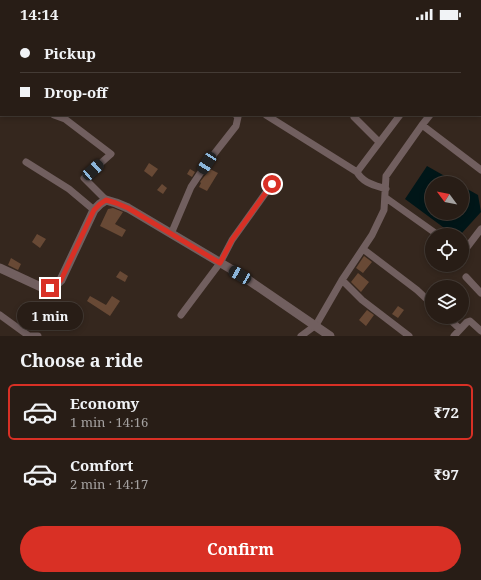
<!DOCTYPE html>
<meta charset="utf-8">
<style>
:root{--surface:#281d16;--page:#30261f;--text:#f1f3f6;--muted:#a5a2a1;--line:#443b35;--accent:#d93025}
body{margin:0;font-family:"Noto Serif",serif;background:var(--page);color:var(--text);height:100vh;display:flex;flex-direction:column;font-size:15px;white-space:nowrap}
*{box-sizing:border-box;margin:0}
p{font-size:13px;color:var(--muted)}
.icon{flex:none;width:22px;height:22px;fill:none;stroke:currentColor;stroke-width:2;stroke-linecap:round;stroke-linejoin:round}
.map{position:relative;height:308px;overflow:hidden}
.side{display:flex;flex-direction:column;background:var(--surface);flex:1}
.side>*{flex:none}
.guide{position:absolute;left:0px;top:0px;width:481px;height:88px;box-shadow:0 2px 6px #0003,0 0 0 1px var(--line);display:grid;align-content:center;height:88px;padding:0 20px;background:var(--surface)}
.needle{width:26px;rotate:302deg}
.buttons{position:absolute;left:425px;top:148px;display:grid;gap:8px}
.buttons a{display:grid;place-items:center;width:44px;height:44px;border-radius:50%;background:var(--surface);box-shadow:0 2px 6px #0003,0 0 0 1px var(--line);font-size:20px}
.end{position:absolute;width:18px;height:18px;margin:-9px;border:5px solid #d93025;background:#fff;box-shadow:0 0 0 2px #fff}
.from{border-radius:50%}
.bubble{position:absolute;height:28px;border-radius:14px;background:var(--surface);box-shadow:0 2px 6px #0003,0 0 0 1px var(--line);font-size:13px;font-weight:700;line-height:28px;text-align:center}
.car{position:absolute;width:12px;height:24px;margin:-12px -6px;border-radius:5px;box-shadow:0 0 3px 1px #0007;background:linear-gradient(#222 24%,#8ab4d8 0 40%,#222 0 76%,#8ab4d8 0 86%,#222 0)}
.guide b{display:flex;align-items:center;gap:14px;height:38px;font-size:15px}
.guide b+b{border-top:1px solid var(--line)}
.guide i{width:10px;height:10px;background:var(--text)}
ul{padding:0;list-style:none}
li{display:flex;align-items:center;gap:12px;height:56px;margin:0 8px 6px;padding:0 12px;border:2px solid transparent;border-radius:6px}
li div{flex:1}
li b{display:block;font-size:15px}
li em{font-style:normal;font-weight:700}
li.active{border-color:var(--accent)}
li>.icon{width:36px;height:36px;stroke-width:1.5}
h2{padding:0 20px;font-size:18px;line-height:48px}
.action{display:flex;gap:8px;margin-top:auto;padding:8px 20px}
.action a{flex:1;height:46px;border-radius:24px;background:var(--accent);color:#fff;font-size:16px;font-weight:700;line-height:46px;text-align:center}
.status{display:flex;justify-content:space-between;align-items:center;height:28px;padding:0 20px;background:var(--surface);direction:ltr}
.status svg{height:11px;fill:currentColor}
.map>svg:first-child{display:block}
.water{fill:#001618}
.building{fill:#684935}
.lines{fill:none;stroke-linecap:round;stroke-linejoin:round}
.minor{stroke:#715f5f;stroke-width:7}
.tertiary{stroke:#715f5f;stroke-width:9}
.trunk{stroke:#c69d9c;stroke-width:11}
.route{stroke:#d93025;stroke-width:5}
</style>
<div class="status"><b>14:14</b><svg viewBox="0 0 49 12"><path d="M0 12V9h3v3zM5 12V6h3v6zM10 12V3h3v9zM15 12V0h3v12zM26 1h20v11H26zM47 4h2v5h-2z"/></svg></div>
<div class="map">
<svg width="481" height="308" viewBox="0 0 481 308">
<rect width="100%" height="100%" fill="#35271e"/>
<!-- water -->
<path class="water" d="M427,138L457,155H432V185H462V158L478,167L481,184L461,206L451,205L405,171Z"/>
<!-- building -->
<path class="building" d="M149,135L158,141L152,149L144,143Z
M190,141L195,144L192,149L187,146Z
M210,141L218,145L207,163L199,159L201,155L200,154Z
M162,156L167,160L163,166L157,162Z
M113,180L123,184L115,196L126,202L122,209L100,198L108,181Z
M37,206L46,211L40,220L32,214Z
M364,228L372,234L363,245L356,240Z
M11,230L21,236L18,242L8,237Z
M120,243L128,248L125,254L116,249Z
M358,245L369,254L361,264L351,254Z
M90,268L106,277L112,268L120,273L110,288L87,273Z
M71,275L82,282L75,293L64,286Z
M398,278L404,282L398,290L392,286Z
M367,282L374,287L366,298L359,292Z"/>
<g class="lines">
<!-- minor -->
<path class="minor" d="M176,0L178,1
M219,0L221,1
M286,0L287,1
M392,0L394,1
M54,1L55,0
M166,1L167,0
M184,1V0
M257,1V0
M386,1V0
M0,14L1,15
M0,57L1,56
M54,87L65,91L111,126L84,150L106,172
M266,87L357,144C363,155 374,157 386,161
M356,87L354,89L379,114
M422,97L430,87
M26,134L69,161L94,182
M357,144L400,87
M386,170L438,207
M171,206L191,159L207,135L236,98L238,89L236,87
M462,219L468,218L481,201
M363,221L417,262L432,276
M466,249L481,265
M342,252L362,272L409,308
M0,287L29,308H38
M181,287L220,235L232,212L272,156
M447,289L460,301
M301,308L316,297L342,252L372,207L384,182L386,148L422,97L481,142
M454,308L467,294L470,293L481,303"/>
<!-- tertiary -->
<path class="tertiary" d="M454,0L455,1
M480,30L481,31
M0,240L43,260C52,260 55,258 61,252L94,182L100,176L106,172L116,175L128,180L241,247L330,308"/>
<!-- trunk -->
<path class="trunk" d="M480,5L481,6"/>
</g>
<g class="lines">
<!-- route -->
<path class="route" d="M50,260L55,258L61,252L94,182L100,176L106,172L116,175L128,180L220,235L232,212L272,156"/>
</g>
</svg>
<div class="buttons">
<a><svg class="needle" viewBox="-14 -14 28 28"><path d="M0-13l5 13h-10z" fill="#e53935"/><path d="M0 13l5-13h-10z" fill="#a5a2a1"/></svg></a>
<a><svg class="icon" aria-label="locate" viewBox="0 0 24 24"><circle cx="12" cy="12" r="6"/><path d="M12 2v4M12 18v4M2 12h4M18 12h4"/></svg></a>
<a><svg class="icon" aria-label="layers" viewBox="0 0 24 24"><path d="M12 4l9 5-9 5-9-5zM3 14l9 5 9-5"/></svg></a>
</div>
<i class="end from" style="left:272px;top:156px"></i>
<i class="end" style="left:50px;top:260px"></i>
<div class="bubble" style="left:17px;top:274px;width:66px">1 min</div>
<i class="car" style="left:207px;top:135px;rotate:213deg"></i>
<i class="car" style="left:93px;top:142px;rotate:48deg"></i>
<i class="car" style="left:240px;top:247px;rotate:300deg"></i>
<div class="guide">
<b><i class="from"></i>Pickup</b>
<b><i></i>Drop-off</b>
</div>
</div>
<section class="side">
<h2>Choose a ride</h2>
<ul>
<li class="active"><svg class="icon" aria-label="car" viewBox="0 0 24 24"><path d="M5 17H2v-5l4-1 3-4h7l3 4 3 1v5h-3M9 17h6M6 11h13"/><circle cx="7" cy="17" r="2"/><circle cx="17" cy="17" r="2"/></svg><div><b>Economy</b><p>1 min · 14:16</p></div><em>₹72</em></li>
<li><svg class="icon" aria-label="car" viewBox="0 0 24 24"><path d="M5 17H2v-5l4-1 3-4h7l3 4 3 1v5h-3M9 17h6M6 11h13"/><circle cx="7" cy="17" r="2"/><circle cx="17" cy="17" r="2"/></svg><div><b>Comfort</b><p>2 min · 14:17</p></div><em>₹97</em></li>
</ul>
<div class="action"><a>Confirm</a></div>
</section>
